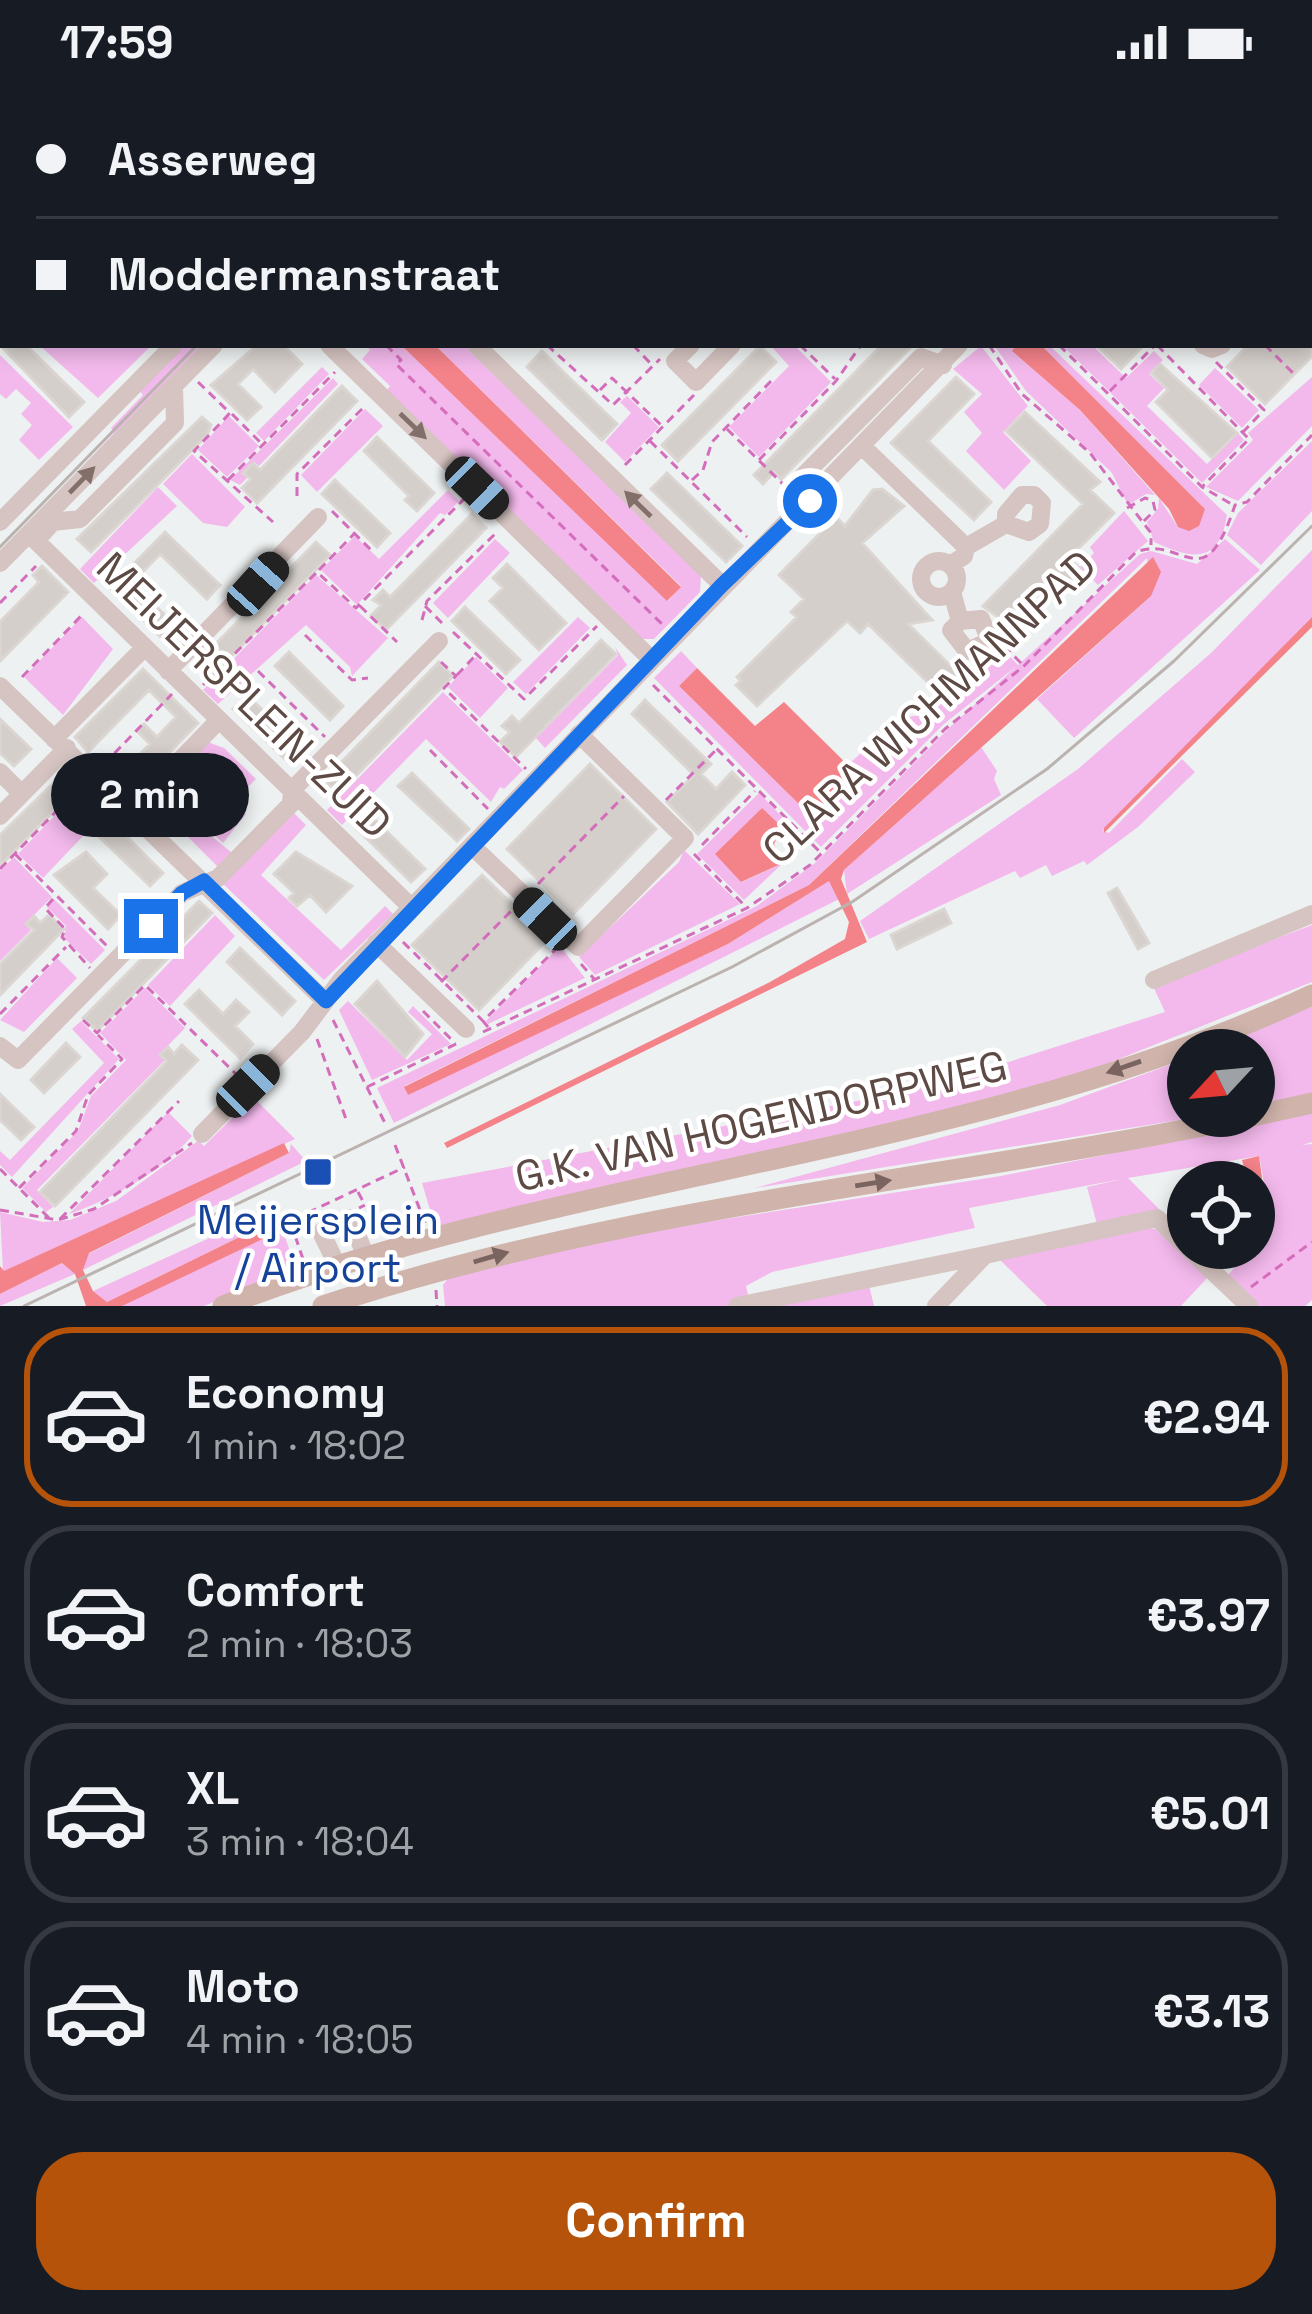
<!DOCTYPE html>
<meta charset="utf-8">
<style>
:root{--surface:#171b24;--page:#20242c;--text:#f1f3f6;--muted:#9ea1a6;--line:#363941;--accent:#b45309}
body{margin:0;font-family:"Space Grotesk",sans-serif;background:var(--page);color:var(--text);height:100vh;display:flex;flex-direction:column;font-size:45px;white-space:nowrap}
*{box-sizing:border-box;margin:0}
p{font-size:39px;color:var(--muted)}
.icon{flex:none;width:66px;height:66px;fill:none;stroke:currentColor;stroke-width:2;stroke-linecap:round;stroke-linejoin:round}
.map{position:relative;height:1222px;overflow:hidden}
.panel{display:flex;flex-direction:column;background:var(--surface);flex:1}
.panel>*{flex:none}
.banner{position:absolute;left:0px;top:0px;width:1314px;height:264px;box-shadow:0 6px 18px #0003;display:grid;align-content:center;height:264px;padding:0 36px;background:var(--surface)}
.needle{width:78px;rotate:244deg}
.fabs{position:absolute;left:1167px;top:945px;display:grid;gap:24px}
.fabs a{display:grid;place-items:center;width:108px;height:108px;border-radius:50%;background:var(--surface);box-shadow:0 6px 18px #0003;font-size:60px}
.end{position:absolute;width:54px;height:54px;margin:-27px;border:15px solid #1a73e8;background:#fff;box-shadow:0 0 0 6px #fff}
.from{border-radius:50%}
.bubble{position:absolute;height:84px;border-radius:42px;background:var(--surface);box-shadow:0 6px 18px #0003;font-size:39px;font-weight:700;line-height:84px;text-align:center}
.car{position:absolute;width:36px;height:72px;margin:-36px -18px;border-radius:15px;box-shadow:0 0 9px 3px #0007;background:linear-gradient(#222 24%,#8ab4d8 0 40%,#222 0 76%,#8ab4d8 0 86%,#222 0)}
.banner b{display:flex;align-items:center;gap:42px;height:114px;font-size:45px}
.banner b+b{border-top:3px solid var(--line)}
.banner i{width:30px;height:30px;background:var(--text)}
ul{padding:21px 0 0;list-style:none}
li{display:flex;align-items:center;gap:36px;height:180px;margin:0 24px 18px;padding:0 12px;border:6px solid var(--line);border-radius:48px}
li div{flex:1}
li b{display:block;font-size:45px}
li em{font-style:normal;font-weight:700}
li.current{border-color:var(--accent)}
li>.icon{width:108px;height:108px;stroke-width:1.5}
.primary-button{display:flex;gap:24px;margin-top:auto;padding:24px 36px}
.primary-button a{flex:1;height:138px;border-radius:48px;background:var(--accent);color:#fff;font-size:48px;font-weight:700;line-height:138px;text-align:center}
.status{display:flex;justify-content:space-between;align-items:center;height:84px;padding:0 60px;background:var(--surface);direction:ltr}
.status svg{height:33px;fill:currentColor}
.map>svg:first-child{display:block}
.green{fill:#f3b9ec}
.water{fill:#f48289}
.building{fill:#d4cfca;stroke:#dbd6d2;stroke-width:3}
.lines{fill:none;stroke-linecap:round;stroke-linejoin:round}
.path{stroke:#d46ebc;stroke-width:3;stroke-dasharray:9 6;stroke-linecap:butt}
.minor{stroke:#d5c4c1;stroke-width:18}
.major{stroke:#d0b4ac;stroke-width:21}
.tram{stroke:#bab3b0;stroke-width:3}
.oneway{fill:#826f6a}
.oneway2{fill:#7a645f}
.route{stroke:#1a73e8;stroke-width:15}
.transit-dot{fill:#1a4fb4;stroke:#fff;stroke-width:4.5}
.labels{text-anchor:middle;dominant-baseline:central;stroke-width:9;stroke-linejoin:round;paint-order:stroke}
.street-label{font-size:42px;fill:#5e4a45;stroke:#fff}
.transit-label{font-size:42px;fill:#164399;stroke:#fff}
</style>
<div class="status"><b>17:59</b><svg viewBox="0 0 49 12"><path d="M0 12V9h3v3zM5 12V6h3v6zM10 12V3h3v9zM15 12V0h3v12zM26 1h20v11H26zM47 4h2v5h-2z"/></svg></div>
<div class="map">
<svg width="1312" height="1222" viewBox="0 0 1312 1222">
<rect width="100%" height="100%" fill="#eef1f1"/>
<!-- green -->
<path class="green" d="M39,261H152L98,314Z
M179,261H209L56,411L114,349L111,344L143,311L137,304Z
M365,261H401L668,517L681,502L435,261H464L701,491L700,508L654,555H642L387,306L390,302L362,275L370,266Z
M770,261H794L831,298L759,373L729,343L789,282Z
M994,261H1017L1013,268L1080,326L1155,411L1146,410L1128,421L1112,389L1026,307Z
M1041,261H1049L1227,431C1219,483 1189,474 1154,458L1147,438L1158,425L1159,414L1178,443L1205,425Z
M1062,261H1092L1126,294L1154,267L1163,276L1149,290L1164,304L1147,322L1207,380L1238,349L1244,356L1202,399Z
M981,262L1028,322L1003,348L1031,377L1004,406L966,367L982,349L964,328L982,310L953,285Z
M0,271L73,343L39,376L19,356L32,341L21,330L31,319L16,305L6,315L0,310Z
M322,283L329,290L264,357L256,349Z
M1215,284L1259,326L1242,344L1199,301Z
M1312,293V342L1238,417L1206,403L1253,356L1248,349Z
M333,294L338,300L259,382L254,378L242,388L247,394L240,401L230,396Z
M627,312L659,343L625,378L605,358L631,329L620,318Z
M365,325L383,342L317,408L301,391Z
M229,332L259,362L227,393L198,366Z
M1312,357V427L1261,481L1227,451L1238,429Z
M192,370L245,423L227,443L203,439L163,400Z
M158,403L177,422L94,499L80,485Z
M448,406L459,417L445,431L440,429L357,521L321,486L355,452L379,475Z
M1124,427L1148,457L1098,501L1080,483L1094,469L1090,463Z
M495,455L510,469L448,534L433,519Z
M1225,455L1260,486L1074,654L1037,615L1151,512L1147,474L809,801L405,1002L407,1010L728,860L830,796L839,815L394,1039L377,1004L757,822L814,780L950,643L1140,470L1151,467L1197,480Z
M1312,466V533L1103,747L1109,749L1182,675L1195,688L1138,743L1087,781L1084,777L1052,792L1046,781L1020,794L1015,787L869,855L860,837L1078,685L1211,569Z
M316,491L388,554L352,592L350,583L306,541L218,620L203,606Z
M82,533L113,565L63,631L24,593Z
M578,533L590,544L526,610L513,598Z
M615,563L627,581L545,664L536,654L618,571Z
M1001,563L1018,581L944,640L821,763L654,594L681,567L697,584L679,602L811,732L855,688L848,681L899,634L922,631L938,618L948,625L965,609L959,603Z
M476,573L508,604L480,634L448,603Z
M443,608L523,686L504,705L500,703L491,718L426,655L342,741L327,726Z
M205,657L224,664L256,695L233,718L246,730L223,759L209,746L232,721L205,747L236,772L222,787L150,715Z
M981,663L997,687L994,695L1001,711L847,810L844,786Z
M82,703L107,727L43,794L18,770Z
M759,709L787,738L782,743L761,724L742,798L783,779L744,816L697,770Z
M291,726L306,741L261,791L341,866L385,822L393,830L324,896L220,797Z
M684,766L740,820L595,891L579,873L679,778Z
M14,773L52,813L25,840L31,846L0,877V787Z
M54,815L105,866L91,880L64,854L66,842L47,823Z
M215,831L235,852L170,922L148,901Z
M1312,841V898L1109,979L991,1016L435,1143L422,1099L857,1017L974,989L1165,928L1153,902Z
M560,862L585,894L488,940L486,937Z
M57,874L77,894L24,948L0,936Z
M145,904L185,944L159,971L165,976L37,1106L53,1123L46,1128L22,1104L78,1047L91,1012L126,976L100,949Z
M348,917L407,976L432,950L408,928L413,922L451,960L372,996L339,926Z
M1312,922V1010L1254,1022V966H1208Z
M81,937L119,975L12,1093L0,1081V1067L10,1076L104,979L72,945Z
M1188,974V1032H1204L755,1104L1060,1021Z
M253,1013L295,1055L3,1188L0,1128L43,1138L70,1136L116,1117L198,1057L204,1062Z
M168,1028L192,1052C160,1088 115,1114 69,1130Z
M1312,1029V1058L1302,1061L1312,1060V1216L1305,1222H1257L1227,1192C1267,1148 1272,1132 1259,1072L1128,1094L1169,1135L1097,1140L1087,1103L1122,1095L969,1124L975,1144L772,1188L746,1202L750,1219L869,1201L874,1222H445L443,1201L450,1192L617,1152L1001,1092Z
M291,1060L306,1077L83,1186L88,1170L289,1069Z
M275,1124L296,1185L204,1222H122L262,1142L107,1218L93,1207Z
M1146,1143L1155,1145L1209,1192L1181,1222H1047L998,1174Z
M62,1179L75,1190L0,1222V1210Z"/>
<!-- water -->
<path class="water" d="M401,261H435L681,503L667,517Z
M1017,261H1041L1205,425L1199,442L1189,447L1178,443L1169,425L1080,326L1012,267Z
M1153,473L1161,488L1151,512L844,786L841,795L867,858L447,1064L444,1059L770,898L845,855L849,838L829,797L728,860L408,1011L404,1003L809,801Z
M1312,533V543L1104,749V744Z
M697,584L755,642L784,618L856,689L811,732L679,602Z
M762,724L782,743L774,760L783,779L741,798L715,770Z
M284,1059L289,1069L89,1169L83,1186L93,1207L107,1218L262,1142L271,1151L122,1222H86L75,1190L62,1179L0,1210V1182L4,1187Z
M1259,1072L1267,1130L1254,1162V1098H1248L1242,1076Z"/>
<!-- building -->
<path class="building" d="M0,261H26L84,318L69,333Z
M257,261H283L302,280L275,308L253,285L238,300L261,323L247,336L211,301Z
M882,261H913L781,395L774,388L763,400L754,391Z
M1096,261H1144L1121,285Z
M1248,261H1312V272L1265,320L1227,283Z
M760,262L776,278L678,377L662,361Z
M542,267L617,340L602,356L527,283Z
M1160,280L1237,349L1212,374L1156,318L1168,306L1151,289Z
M956,293L974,310L928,357L991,418L974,436L891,359Z
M342,302L357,317L257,419L242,404L251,395L243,389L253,379L260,386Z
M1025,328L1100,398L1090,406L1114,429L1069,474L1081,486L1054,513L1042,502L1006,539L983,522L1083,420L1006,347Z
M202,333L211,341L207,351L91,468L77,455Z
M377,353L434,409L417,427L405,416L409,412L364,367Z
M667,389L742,462L726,478L651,405Z
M335,396L390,449L377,463L322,410Z
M882,405L904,422L862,459L932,536L908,540L963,594L954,603L959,609L949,619L868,540L860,549L847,537L757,622L736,601L741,597L737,593L797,533L791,528L804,515L779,491L836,433L845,442L873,406Z
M472,430L486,444L386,546L371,532L381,521L373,516L383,506L390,513Z
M165,448L220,501L207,515L160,470L132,499L178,544L165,557L110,504Z
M316,458L330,471L215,589L201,575Z
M507,480L566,539L539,566L490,517L503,504L493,494Z
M42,482L68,508L0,577V538L39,498L33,491Z
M465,523L520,576L506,590L452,537Z
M601,556L616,570L516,673L500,658L510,648L502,642L512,632L519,639Z
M289,568L343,622L330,636L275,582Z
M439,578L453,592L338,710L324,696Z
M143,585L198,639L130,709L115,695L150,660L137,647L144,640L157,653L176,633L149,606L88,668L75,653Z
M247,611L302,664L288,678L233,625Z
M645,616L711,680L701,690L716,705L732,688L745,701L698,750L667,718L694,691L632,630Z
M0,635L31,665L14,682L0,669Z
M590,680L656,745L573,830L507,765Z
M66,687L80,700L0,782V751Z
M412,689L469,745L457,757L398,702Z
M370,731L425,785L411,798L357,745Z
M109,735L163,789L150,802L95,749Z
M86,768L107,790L93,804L121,831L108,845L54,791Z
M296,768L352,802L326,828L310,811L297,822L289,814L294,809L274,790Z
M482,791L548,855L479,926L412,861Z
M1117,804L1149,859L1138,865L1108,809Z
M199,817L212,829L97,947L83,934Z
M944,825L951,839L897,865L891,851Z
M49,831L64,845L0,911V880L34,846L26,840L34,832L40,839Z
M240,864L295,917L282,931L227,878Z
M377,897L423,950L405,973L355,920Z
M199,906L223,930L236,916L249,928L235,942L253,960L240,974L185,920Z
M66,959L80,973L44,1009L31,996Z
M182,961L198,976L55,1122L40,1108L167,977L160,971L168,963L174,970Z
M0,1010L34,1043L21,1056L0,1036Z"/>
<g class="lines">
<!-- path -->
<path class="path" d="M536,0L539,3
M622,0L625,3
M726,0L729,3
M830,0L833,3
M1290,0L1293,3
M202,3L203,0
M859,3L862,0
M1311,21L1312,22
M0,47L3,48
M0,204L3,201
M1311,240L1312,241
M386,261L401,276L396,280L662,540
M547,261L613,321L660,275
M633,261L652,281
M800,261L835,295
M989,261L1022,310L1090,369L1151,449V461
M1059,261L1202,403L1233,421
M1157,261L1249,355L1203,402
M1265,261L1294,290
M1216,278L1264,326L1243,348
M198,298L230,329L194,367L273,438
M600,306L612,294L662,342
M1110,307L1155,261
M232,330L263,361
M727,345L789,406
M650,357L747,453
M759,376L836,297L861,261
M625,381L694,311
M228,396L335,288
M692,396L703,386L712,358L774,294
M297,412V390L366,321
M1127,424L1145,414L1153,417L1155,426L1143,438
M332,427L373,468
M319,486L354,450
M0,519L36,482
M360,522L397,558
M425,522L445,542
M422,536L427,517L497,448
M453,548L524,615L597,542
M305,551L352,596L368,594
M1004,562L1023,581
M441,578L456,592L444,604L526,685
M258,587L325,653
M457,591L475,572
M22,593L83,530
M203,601L317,488L356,524L464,415
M653,601L820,768
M430,666L488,725
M104,680L172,610
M666,716L715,667
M702,761L755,707
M15,770L109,864
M694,770L746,823
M0,785L82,701
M538,800L624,712
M53,815L45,824L65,845L62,853L90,884
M403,858L483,937
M581,880L595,896
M441,898L514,824
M423,927L455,959
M0,930L66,863
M83,936L97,949L145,901L239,993
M333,936L386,1041
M488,943L483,937L556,865
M483,948L747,824L810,781L945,645L1024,582L1136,468C1184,450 1203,518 1235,421L1247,418L1312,351
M317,955L346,1035
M367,1003L458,959
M395,1061L425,1139
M0,1085L50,1135
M19,1104L76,1047L88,1011L122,975L98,951
M358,1108L365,1121L359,1124
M0,1126L58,1136L94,1125L192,1059
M60,1135L179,1017
M303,1175L290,1137L405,1083
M1251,1203L1312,1158
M436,1206L437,1222"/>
<!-- minor -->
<path class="minor" d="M154,0L163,3
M700,0L703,3
M979,0L984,3
M1125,0L1128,3
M425,3L428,0
M466,3L469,0
M1000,3L1005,0
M1251,3L1254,0
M0,70H3
M1311,170L1312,169
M329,261L652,576
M476,261L722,501
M691,261L675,277L696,298L732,261
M1203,261L1212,265L1222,261
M863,363L966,463
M810,417L803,392L921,273L943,281
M0,438L174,261
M43,449L53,438L80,435L175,339L174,303
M29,450L411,823
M921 495a18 18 0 1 1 36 0a18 18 0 1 1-36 0Z
M0,479L214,261
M950,481L964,472L966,463L1006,440V430L1022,411H1034L1042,419L1040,440L1029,448L1006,440
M952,508L960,537L951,546L967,567L990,557L981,535L960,537
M168,587L318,433
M0,602L325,917
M54,655L144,564
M0,688L22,710
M132,726L219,636
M0,732L67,664
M472,762L578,863L685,754L579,650
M376,859L466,945
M1154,896L1312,830
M0,962L18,976L182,809L218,794L291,720L292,706L439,557
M202,1050L302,948L342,895L959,261
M1188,1164L1249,1222
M338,1183L321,1148L350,1134L367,1175
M737,1222L985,1171
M936,1222L985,1171L1157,1134L1188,1164"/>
<!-- major -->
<path class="major" d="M223,1222C576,1085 968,1073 1312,911
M323,1222C644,1115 984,1094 1312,1019"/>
<!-- tram -->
<path class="tram" d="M98,0L110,3
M450,3L453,0
M0,463L197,261
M24,1222L732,883L852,818L1047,685L1174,577L1312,442"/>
</g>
<!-- one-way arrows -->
<defs><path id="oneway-solid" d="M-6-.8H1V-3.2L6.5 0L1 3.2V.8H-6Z" transform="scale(3)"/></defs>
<g class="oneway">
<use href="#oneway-solid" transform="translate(413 342) rotate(44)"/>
<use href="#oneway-solid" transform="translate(82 396) rotate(-46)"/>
<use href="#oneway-solid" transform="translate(638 420) rotate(-136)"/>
</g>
<g class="oneway2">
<use href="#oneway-solid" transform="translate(1124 983) rotate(161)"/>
<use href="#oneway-solid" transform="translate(873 1099) rotate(-9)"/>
<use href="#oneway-solid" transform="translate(491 1173) rotate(-16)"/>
</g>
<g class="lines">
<!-- route -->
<path class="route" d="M151,842L182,809L204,797L326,917L722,501L810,417"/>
</g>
<!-- markers -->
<rect class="transit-dot" x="303" y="1073" width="30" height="30" rx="6"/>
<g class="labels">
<!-- street labels -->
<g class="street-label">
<text transform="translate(244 611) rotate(44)">MEIJERSPLEIN-ZUID</text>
<text transform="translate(929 623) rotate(-43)">CLARA WICHMANNPAD</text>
<text transform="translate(761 1037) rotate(-13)">G.K. VAN HOGENDORPWEG</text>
</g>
<!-- transit labels -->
<g class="transit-label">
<text x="318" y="1135">Meijersplein<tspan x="318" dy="48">/ Airport</tspan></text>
</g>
</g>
</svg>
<div class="fabs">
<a><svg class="needle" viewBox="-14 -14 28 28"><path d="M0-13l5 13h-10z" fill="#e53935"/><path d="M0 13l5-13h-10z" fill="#9ea1a6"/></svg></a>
<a><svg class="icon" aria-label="locate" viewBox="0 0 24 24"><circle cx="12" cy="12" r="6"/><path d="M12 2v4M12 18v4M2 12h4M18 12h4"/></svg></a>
</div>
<i class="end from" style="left:810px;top:417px"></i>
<i class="end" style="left:151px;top:842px"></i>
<div class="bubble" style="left:51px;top:669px;width:198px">2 min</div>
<i class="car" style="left:477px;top:404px;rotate:134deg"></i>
<i class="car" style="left:258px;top:500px;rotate:42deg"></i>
<i class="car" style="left:545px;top:835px;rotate:314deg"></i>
<i class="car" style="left:248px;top:1002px;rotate:45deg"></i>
<div class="banner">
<b><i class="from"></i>Asserweg</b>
<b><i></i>Moddermanstraat</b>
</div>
</div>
<section class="panel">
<ul>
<li class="current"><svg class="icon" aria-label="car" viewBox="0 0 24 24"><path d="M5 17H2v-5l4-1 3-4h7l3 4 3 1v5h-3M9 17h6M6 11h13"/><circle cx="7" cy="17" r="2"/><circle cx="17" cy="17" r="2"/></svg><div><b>Economy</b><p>1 min · 18:02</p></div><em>€2.94</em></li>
<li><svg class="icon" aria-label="car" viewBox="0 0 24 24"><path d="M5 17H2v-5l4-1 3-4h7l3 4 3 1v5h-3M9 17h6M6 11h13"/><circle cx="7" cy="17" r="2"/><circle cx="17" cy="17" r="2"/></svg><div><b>Comfort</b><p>2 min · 18:03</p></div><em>€3.97</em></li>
<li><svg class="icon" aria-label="car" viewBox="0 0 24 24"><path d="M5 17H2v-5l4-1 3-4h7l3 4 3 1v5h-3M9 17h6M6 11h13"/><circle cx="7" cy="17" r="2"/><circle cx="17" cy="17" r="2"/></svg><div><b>XL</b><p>3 min · 18:04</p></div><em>€5.01</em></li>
<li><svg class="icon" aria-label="car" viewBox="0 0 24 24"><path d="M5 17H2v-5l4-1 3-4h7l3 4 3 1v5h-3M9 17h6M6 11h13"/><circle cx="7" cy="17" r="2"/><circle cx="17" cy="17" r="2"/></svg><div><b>Moto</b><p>4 min · 18:05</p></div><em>€3.13</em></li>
</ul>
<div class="primary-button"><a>Confirm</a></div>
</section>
